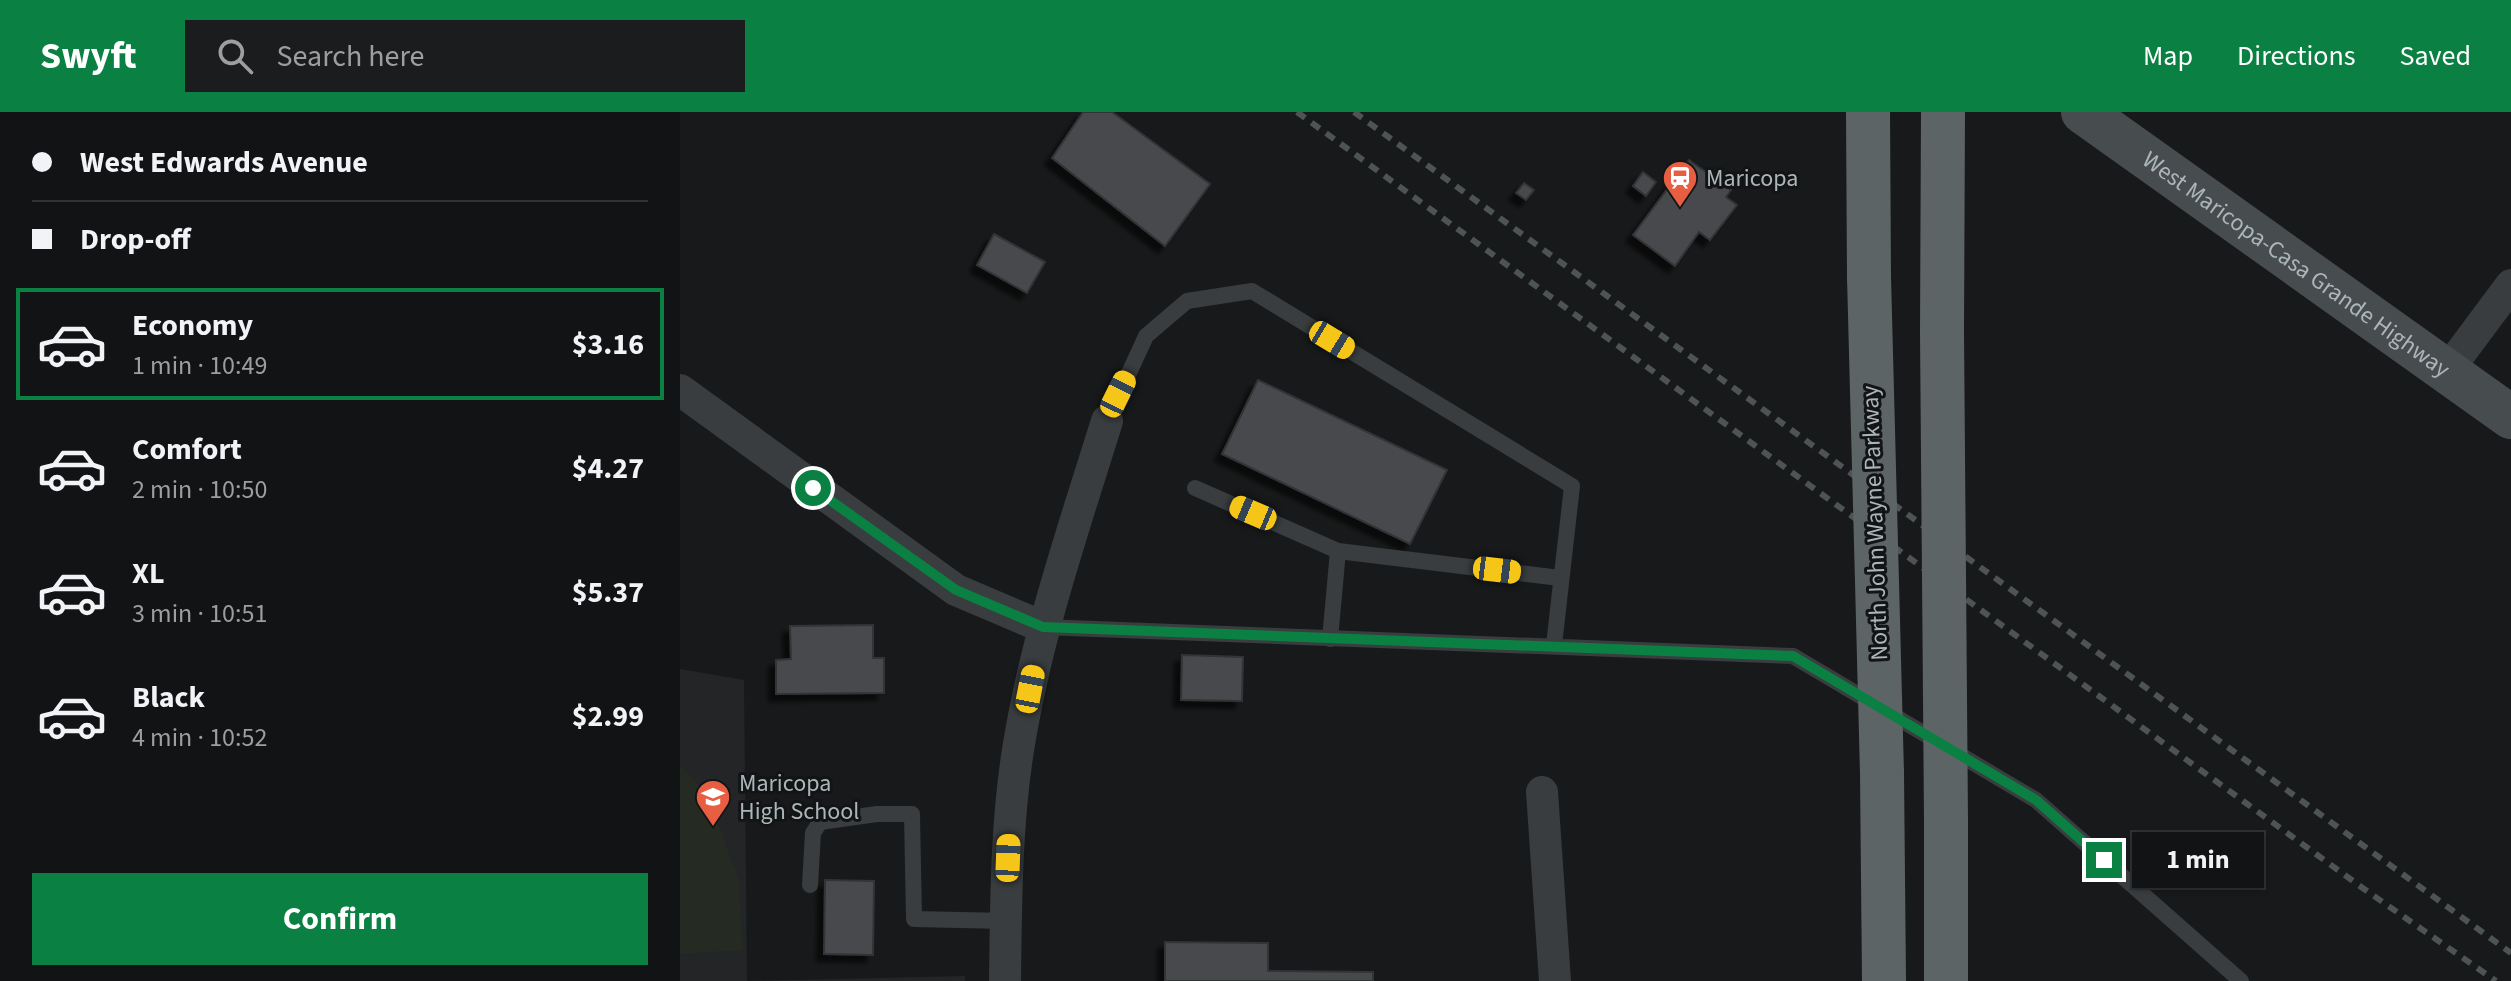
<!DOCTYPE html>
<meta charset="utf-8">
<style>
:root{--surface:#121314;--page:#1b1c1d;--text:#f1f3f6;--muted:#9c9ea0;--line:#313234;--accent:#0b8043}
body{margin:0;font-family:"Source Sans 3",sans-serif;background:var(--page);color:var(--text);height:100vh;display:flex;flex-direction:column;font-size:30px;white-space:nowrap}
*{box-sizing:border-box;margin:0}
p{font-size:26px;color:var(--muted)}
.icon{flex:none;width:44px;height:44px;fill:none;stroke:currentColor;stroke-width:2;stroke-linecap:round;stroke-linejoin:round}
.map{position:relative;flex:1;overflow:hidden}
.drawer{display:flex;flex-direction:column;background:var(--surface);width:680px}
.drawer>*{flex:none}
.top-card{display:grid;align-content:center;height:176px;padding:0 32px;background:var(--surface)}
.end{position:absolute;width:36px;height:36px;margin:-18px;border:10px solid #0b8043;background:#fff;box-shadow:0 0 0 4px #fff}
.from{border-radius:50%}
.bubble{position:absolute;height:56px;border-radius:0px;background:var(--surface);box-shadow:0 2px 6px #0004,0 0 0 2px var(--line);font-size:26px;font-weight:700;line-height:56px;text-align:center}
.car{position:absolute;width:24px;height:48px;margin:-24px -12px;border-radius:10px;box-shadow:0 0 6px 2px #0007;background:linear-gradient(#f5c518 24%,#345 0 40%,#f5c518 0 76%,#345 0 86%,#f5c518 0)}
.top-card b{display:flex;align-items:center;gap:28px;height:76px;font-size:30px}
.top-card b+b{border-top:2px solid var(--line)}
.top-card i{width:20px;height:20px;background:var(--text)}
ul{padding:0;list-style:none}
li{display:flex;align-items:center;gap:24px;height:112px;margin:0 16px 12px;padding:0 16px;border:4px solid transparent;border-radius:0px}
li div{flex:1}
li b{display:block;font-size:30px}
li em{font-style:normal;font-weight:700}
li.active{border-color:var(--accent)}
li>.icon{width:72px;height:72px;stroke-width:1.5}
.primary-button{display:flex;gap:16px;margin-top:auto;padding:16px 32px}
.primary-button a{flex:1;height:92px;border-radius:0px;background:var(--accent);color:#fff;font-size:32px;font-weight:700;line-height:92px;text-align:center}
header{display:flex;align-items:center;gap:48px;box-sizing:border-box;height:112px;padding:0 40px;background:var(--accent);color:#fff}
header strong{font-size:38px}
nav{display:flex;gap:44px;margin-inline-start:auto;font-size:28px}
.search{width:560px;height:72px;background:var(--page);display:flex;align-items:center;gap:20px;box-sizing:border-box;padding:0 28px;border-radius:0px;color:var(--muted);font-size:30px}
main{display:flex;flex:1;min-height:0}
.map>svg:first-child{display:block}
.built{fill:#242527}
.green{fill:#252a22}
.building{fill:#474a4d;stroke:#323436;stroke-width:2;filter:url(#shadow)}
.lines{fill:none;stroke-linecap:round;stroke-linejoin:round}
.service{stroke:#393d3f;stroke-width:16}
.minor{stroke:#393d3f;stroke-width:32}
.secondary{stroke:#474d4f;stroke-width:44}
.trunk{stroke:#5d6466;stroke-width:44}
.rail{stroke:#4e5456;stroke-width:6;stroke-dasharray:10 8;stroke-linecap:butt}
.trunk-bridge{stroke:#5d6466;stroke-width:44}
.route{stroke:#0b8043;stroke-width:10}
.labels{text-anchor:middle;dominant-baseline:central;stroke-width:6;stroke-linejoin:round;paint-order:stroke}
.poi-label{font-size:24px;fill:#abb6b9;stroke:#131415;text-anchor:start}
.street-label{font-size:24px;fill:#abb6b9;stroke:#131415}
</style>
<header>
<strong>Swyft</strong>
<div class="search"><svg class="icon" aria-label="search" viewBox="0 0 24 24"><circle cx="10" cy="10" r="6"/><path d="M15 15l6 6"/></svg>Search here</div>
<nav><a>Map</a><a>Directions</a><a>Saved</a></nav>
</header>
<main>
<section class="drawer">
<div class="top-card">
<b><i class="from"></i>West Edwards Avenue</b>
<b><i></i>Drop-off</b>
</div>
<ul>
<li class="active"><svg class="icon" aria-label="car" viewBox="0 0 24 24"><path d="M5 17H2v-5l4-1 3-4h7l3 4 3 1v5h-3M9 17h6M6 11h13"/><circle cx="7" cy="17" r="2"/><circle cx="17" cy="17" r="2"/></svg><div><b>Economy</b><p>1 min · 10:49</p></div><em>$3.16</em></li>
<li><svg class="icon" aria-label="car" viewBox="0 0 24 24"><path d="M5 17H2v-5l4-1 3-4h7l3 4 3 1v5h-3M9 17h6M6 11h13"/><circle cx="7" cy="17" r="2"/><circle cx="17" cy="17" r="2"/></svg><div><b>Comfort</b><p>2 min · 10:50</p></div><em>$4.27</em></li>
<li><svg class="icon" aria-label="car" viewBox="0 0 24 24"><path d="M5 17H2v-5l4-1 3-4h7l3 4 3 1v5h-3M9 17h6M6 11h13"/><circle cx="7" cy="17" r="2"/><circle cx="17" cy="17" r="2"/></svg><div><b>XL</b><p>3 min · 10:51</p></div><em>$5.37</em></li>
<li><svg class="icon" aria-label="car" viewBox="0 0 24 24"><path d="M5 17H2v-5l4-1 3-4h7l3 4 3 1v5h-3M9 17h6M6 11h13"/><circle cx="7" cy="17" r="2"/><circle cx="17" cy="17" r="2"/></svg><div><b>Black</b><p>4 min · 10:52</p></div><em>$2.99</em></li>
</ul>
<div class="primary-button"><a>Confirm</a></div>
</section>
<div class="map">
<svg width="1831" height="869" viewBox="0 0 1831 869">
<defs>
<filter id="shadow"><feDropShadow dx="-7" dy="7" stdDeviation="2" flood-color="#0009"/></filter>
</defs>
<rect width="100%" height="100%" fill="#18191a"/>
<!-- built -->
<path class="built" d="M0,557L64,568L67,869L285,864V869H0Z"/>
<!-- green -->
<path class="green" d="M0,654L27,682L58,766L63,838L0,842Z"/>
<!-- building -->
<path class="building" d="M403,0H432L530,72L485,134L372,46Z
M1009,48L1051,78L1046,85L1057,93L1030,128L1019,120L995,154L953,123Z
M963,60L976,70L966,84L953,74Z
M844,71L854,78L846,88L836,81Z
M314,122L365,150L347,181L297,153Z
M578,268L767,358L730,432L542,342Z
M193,513V546H204V581L96,582V548L111,547L110,514Z
M502,543L563,545L562,589L501,588Z
M145,768L194,769L193,843L144,842Z
M485,830L588,831V859L693,860V869H485Z"/>
<g class="lines">
<!-- service -->
<path class="service" d="M427,309L466,224L507,189L572,179L892,374L874,533
M515,376L658,439L880,466
M363,515L1113,544L1356,688L1561,869
M650,527L658,439
M130,773L133,721L140,710L197,702H232L234,807L326,809"/>
<!-- minor -->
<path class="minor" d="M1767,259L1831,173
M0,278L276,478L363,515
M862,680L875,869
M325,869C326,792 326,714 338,638C356,525 393,418 427,309"/>
<!-- secondary -->
<path class="secondary" id="s1" d="M1403,0L1831,305"/>
<!-- trunk -->
<path class="trunk" d="M1188,0L1189,165
M1262,220L1263,0
M1202,661L1204,869
M1266,708V869"/>
<!-- rail -->
<path class="rail" d="M617,0L1684,777L1816,869
M674,0L1831,841"/>
<!-- trunk-bridge -->
<path class="trunk-bridge" d="M1189,165L1202,661
M1262,220L1266,708"/>
</g>
<g class="lines">
<!-- route -->
<path class="route" d="M133,376L276,478L363,515L1113,544L1356,688L1424,748"/>
</g>
<!-- icons -->
<defs>
<symbol id="station-pin" viewBox="-11 -11 22 30"><path d="M0 17L-7.5 6A9.5 9.5 0 1 1 7.5 6Z" fill="#e85e42" stroke="#131415"/><path d="M-3-6H3Q5-6 5-4V2Q5 4 3 4L4.5 6H3L1.5 4h-3L-3 6H-4.5L-3 4Q-5 4-5 2V-4Q-5-6-3-6ZM-3.5-4v3h7v-3ZM-3.5 1v1.5H-2V1ZM2 1v1.5H3.5V1Z" fill="#fff"/></symbol>
<symbol id="school-pin" viewBox="-11 -11 22 30"><path d="M0 17L-7.5 6A9.5 9.5 0 1 1 7.5 6Z" fill="#e85e42" stroke="#131415"/><path d="M0-5L7-2L0 1L-7-2ZM-4 1L0 2.5L4 1V4Q0 6-4 4Z" fill="#fff"/></symbol>
</defs>
<g fill-rule="evenodd">
<use href="#station-pin" x="980" y="46" width="40" height="54"/>
<use href="#school-pin" x="13" y="665" width="40" height="54"/>
</g>
<g class="labels">
<!-- poi labels -->
<g class="poi-label">
<text x="1026" y="66">Maricopa</text>
<text x="59" y="671">Maricopa<tspan x="59" dy="28">High School</tspan></text>
</g>
<!-- street labels -->
<g class="street-label">
<text stroke="none"><textPath href="#s1" startOffset="262">West Maricopa-Casa Grande Highway</textPath></text>
<text transform="translate(1195 411) rotate(-92)">North John Wayne Parkway</text>
</g>
</g>
</svg>
<i class="end from" style="left:133px;top:376px"></i>
<i class="end" style="left:1424px;top:748px"></i>
<div class="bubble" style="left:1452px;top:720px;width:132px">1 min</div>
<i class="car" style="left:652px;top:228px;rotate:121deg"></i>
<i class="car" style="left:438px;top:282px;rotate:26deg"></i>
<i class="car" style="left:573px;top:401px;rotate:293deg"></i>
<i class="car" style="left:817px;top:458px;rotate:97deg"></i>
<i class="car" style="left:350px;top:577px;rotate:11deg"></i>
<i class="car" style="left:328px;top:746px;rotate:2deg"></i>
</div>
</main>
